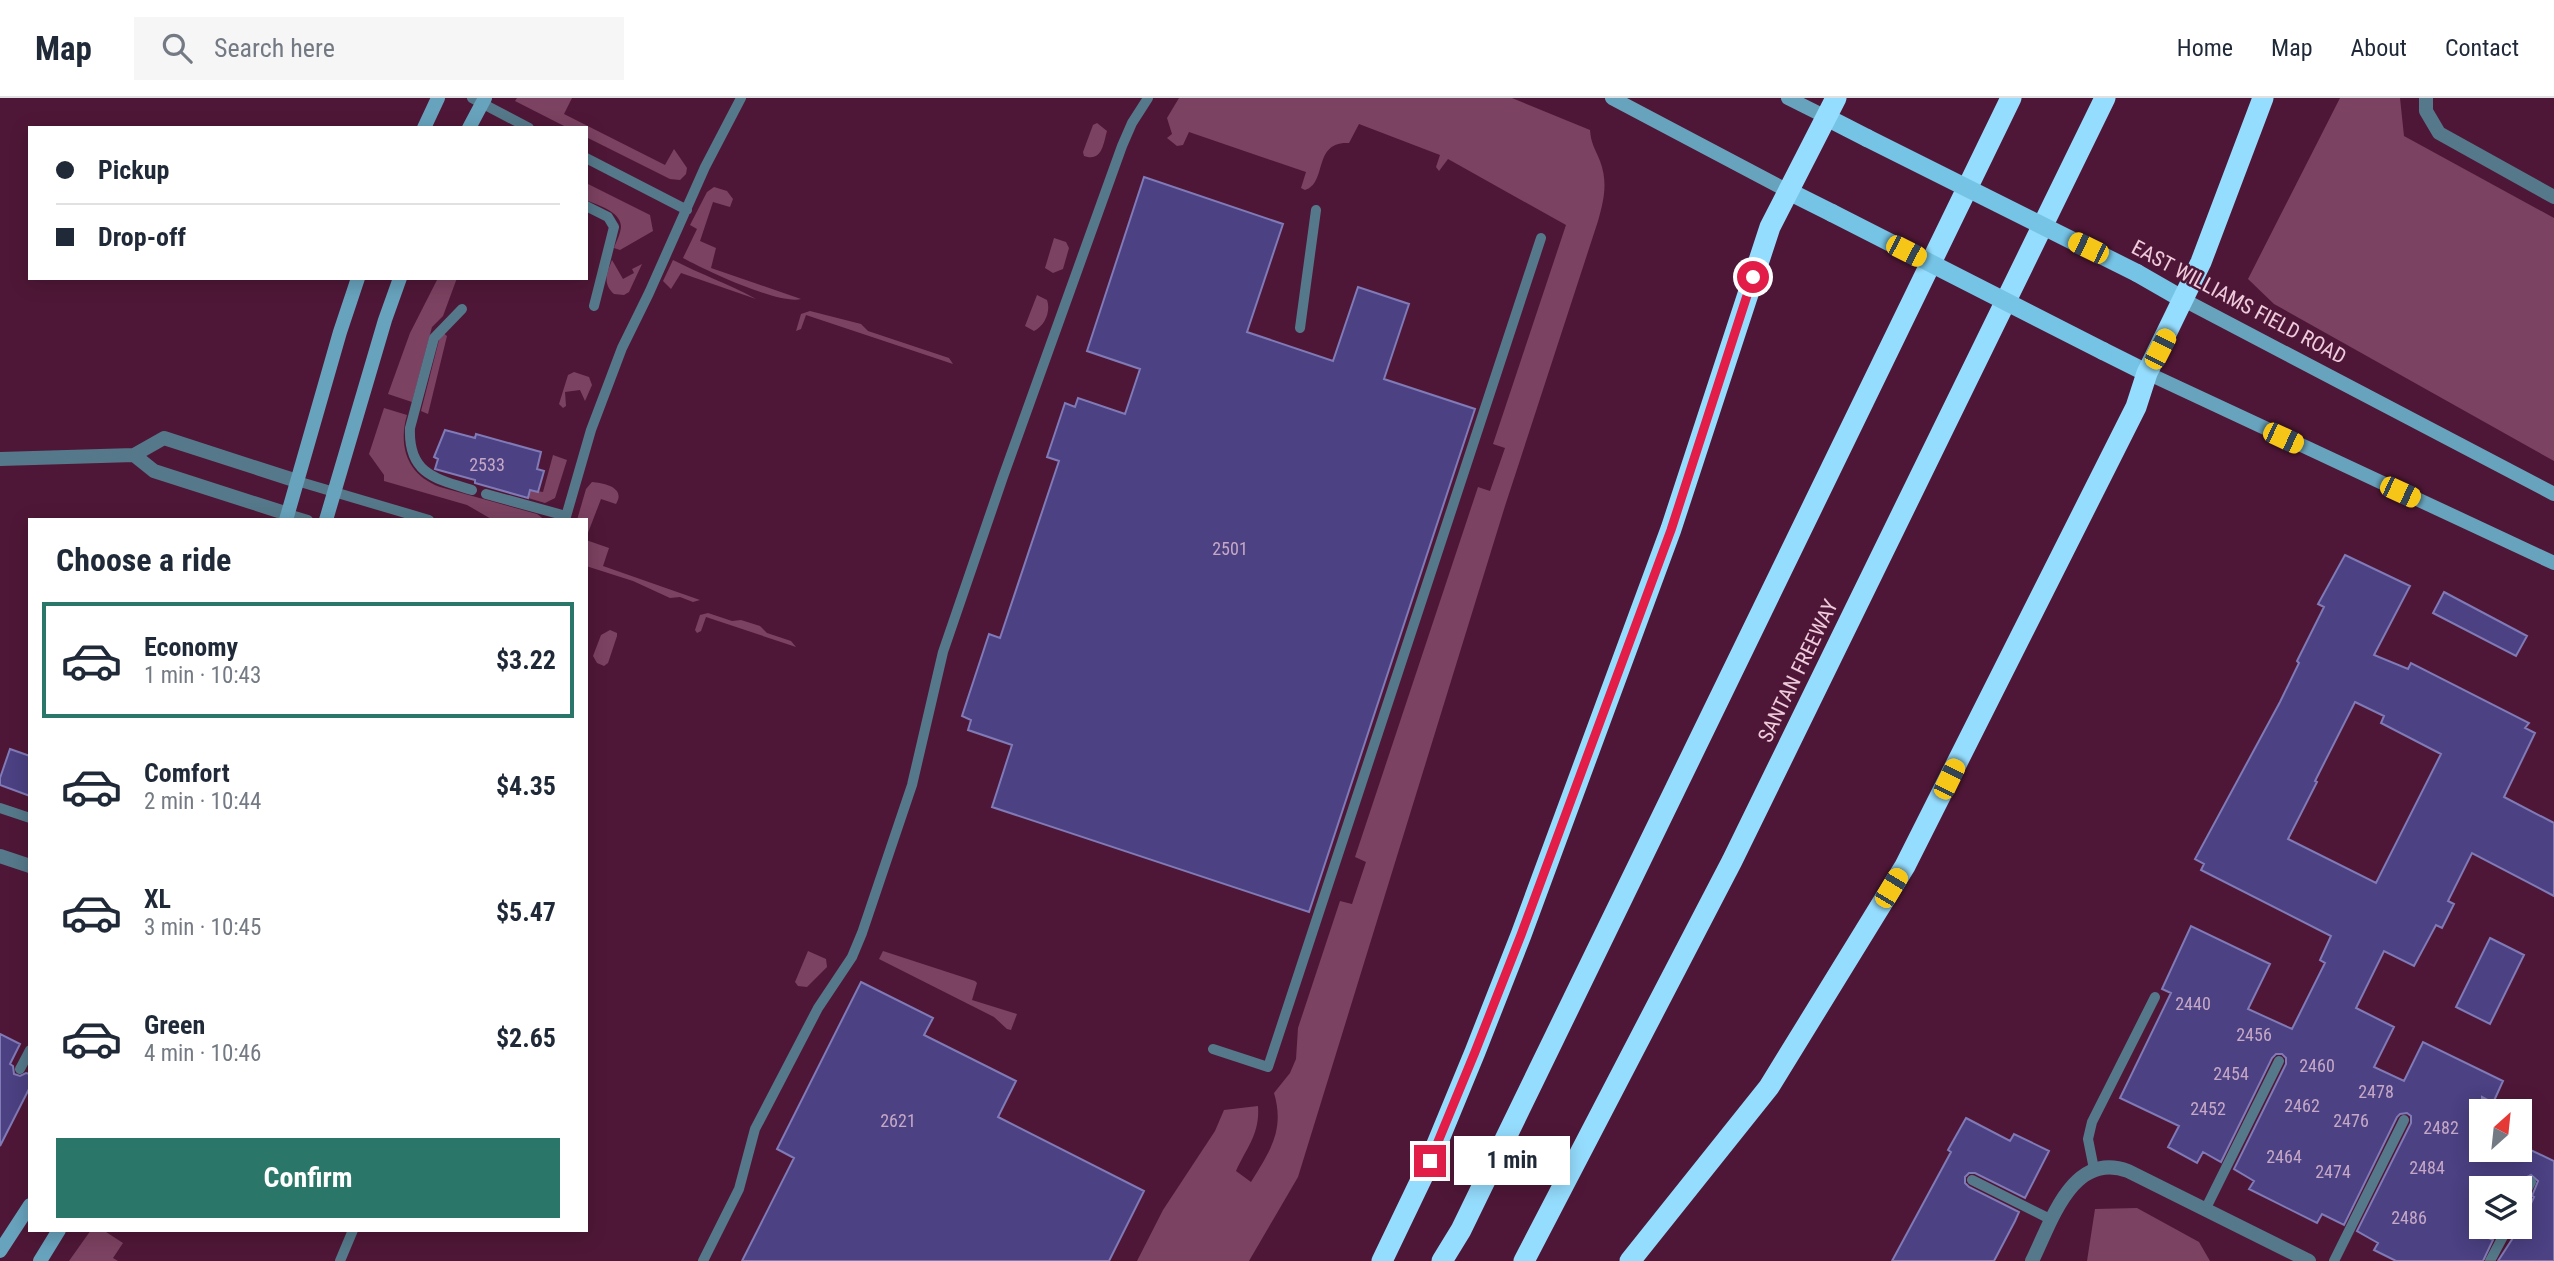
<!DOCTYPE html>
<meta charset="utf-8">
<style>
:root{--surface:#fff;--page:#f6f6f7;--text:#1f2937;--muted:#747a83;--line:#e0e1e3;--accent:#2a7669}
body{margin:0;font-family:"Roboto Condensed",sans-serif;background:var(--page);color:var(--text);height:100vh;display:flex;flex-direction:column;font-size:26px;white-space:nowrap}
*{box-sizing:border-box;margin:0}
p{font-size:23px;color:var(--muted)}
.icon{flex:none;width:38px;height:38px;fill:none;stroke:currentColor;stroke-width:2;stroke-linecap:round;stroke-linejoin:round}
.map{position:relative;flex:1;overflow:hidden}
.sheet{position:absolute;left:28px;top:420px;width:560px;height:714px;display:flex;flex-direction:column;background:var(--surface);border-radius:0px;box-shadow:0 4px 18px #0003}
.sheet>*{flex:none}
.guide{position:absolute;left:28px;top:28px;width:560px;height:154px;border-radius:0px;box-shadow:0 4px 18px #0003;display:grid;align-content:center;height:154px;padding:0 28px;background:var(--surface)}
.needle{width:46px;rotate:27deg}
.controls{position:absolute;left:2469px;top:1001px;display:grid;gap:14px}
.controls a{display:grid;place-items:center;width:63px;height:63px;border-radius:0px;background:var(--surface);box-shadow:0 4px 18px #0003;font-size:35px}
.end{position:absolute;width:32px;height:32px;margin:-16px;border:9px solid #e11d48;background:#fff;box-shadow:0 0 0 4px #fff}
.from{border-radius:50%}
.bubble{position:absolute;height:49px;border-radius:0px;background:var(--surface);box-shadow:0 4px 18px #0003;font-size:23px;font-weight:700;line-height:49px;text-align:center}
.car{position:absolute;width:21px;height:42px;margin:-21px -10px;border-radius:9px;box-shadow:0 0 5px 2px #0007;background:linear-gradient(#f5c518 24%,#345 0 40%,#f5c518 0 76%,#345 0 86%,#f5c518 0)}
.guide b{display:flex;align-items:center;gap:24px;height:66px;font-size:26px}
.guide b+b{border-top:2px solid var(--line)}
.guide i{width:18px;height:18px;background:var(--text)}
ul{padding:0;list-style:none}
li{display:flex;align-items:center;gap:21px;height:116px;margin:0 14px 10px;padding:0 14px;border:4px solid transparent;border-radius:0px}
li div{flex:1}
li b{display:block;font-size:26px}
li em{font-style:normal;font-weight:700}
li.active{border-color:var(--accent)}
li>.icon{width:63px;height:63px;stroke-width:1.5}
h2{padding:0 28px;font-size:32px;line-height:84px}
.cta{display:flex;gap:14px;margin-top:auto;padding:14px 28px}
.cta a{flex:1;height:80px;border-radius:0px;background:var(--accent);color:#fff;font-size:28px;font-weight:700;line-height:80px;text-align:center}
header{display:flex;align-items:center;gap:42px;box-sizing:border-box;height:98px;padding:0 35px;background:var(--surface);border-bottom:2px solid var(--line)}
header strong{font-size:33px}
nav{display:flex;gap:38px;margin-inline-start:auto;font-size:24px}
.search{width:490px;height:63px;background:var(--page);display:flex;align-items:center;gap:18px;box-sizing:border-box;padding:0 24px;border-radius:0px;color:var(--muted);font-size:26px}
.map>svg:first-child{display:block}
.green{fill:#7c4261}
.building{fill:#4b4183;stroke:#807ab7;stroke-width:2;fill-rule:evenodd}
.lines{fill:none;stroke-linecap:round;stroke-linejoin:round}
.lane{stroke:#55798a;stroke-width:10}
.street{stroke:#55798a;stroke-width:14}
.secondary{stroke:#68a3bd;stroke-width:14}
.primary{stroke:#75c3e5;stroke-width:18}
.highway{stroke:#95ddfe;stroke-width:21}
.primary-bridge{stroke:#75c3e5;stroke-width:18}
.route{stroke:#e11d48;stroke-width:9}
.labels{text-anchor:middle;dominant-baseline:central;stroke-width:5;stroke-linejoin:round;paint-order:stroke}
.number-label{font-size:18px;fill:#c6a8c6}
.street-label{font-size:21px;fill:#efcbdc;stroke:#4f1737}
</style>
<header>
<strong>Map</strong>
<div class="search"><svg class="icon" aria-label="search" viewBox="0 0 24 24"><circle cx="10" cy="10" r="6"/><path d="M15 15l6 6"/></svg>Search here</div>
<nav><a>Home</a><a>Map</a><a>About</a><a>Contact</a></nav>
</header>
<div class="map">
<svg width="2554" height="1163" viewBox="0 0 2554 1163">
<rect width="100%" height="100%" fill="#4f1737"/>
<!-- green -->
<path class="green" d="M517,0H572L564,16L665,67L674,51L687,70L686,76L680,82L670,81L586,39V30H568L515,3Z
M1179,0H1512L1590,32C1591,46 1595,50 1600,63C1608,84 1604,102 1598,123L1505,408L1298,1079L1249,1163H1137L1163,1112L1215,1033L1224,1012L1258,1008C1260,1036 1247,1049 1236,1073L1251,1084C1270,1053 1285,1032 1274,995L1290,975L1296,961L1298,930L1340,803L1352,806L1366,764L1355,759L1478,389L1490,393L1505,350L1493,346L1566,127L1448,61L1439,73L1436,69L1440,57L1359,26L1349,45C1312,43 1328,85 1305,92L1301,90L1306,74L1189,34L1183,47L1177,48L1167,40L1172,36L1167,20Z
M2340,0H2400L2404,38L2554,120V363L2274,206L2248,181Z
M1097,25L1107,33C1103,47 1102,64 1084,58L1083,54L1093,27Z
M586,85L650,117L653,133L620,152L614,150C616,144 621,135 621,128C620,113 597,107 586,102Z
M714,89L727,93L733,101L730,109L713,104L700,143L716,150L711,170L801,201C779,207 705,172 683,160L697,131L690,127L707,94Z
M1054,140L1066,144L1069,150L1063,171L1053,175L1045,170Z
M612,162L623,181L634,175L632,171L642,166L629,194L624,197L614,196C602,185 607,175 612,162Z
M673,162C700,176 729,186 756,201L681,175L671,191L663,183Z
M438,180H457L443,218L432,229L412,304L388,296L410,235Z
M1037,197L1047,202C1051,213 1045,228 1034,233L1025,228Z
M810,213L861,226L868,233L949,260L953,266L806,217L801,231L796,233L801,216Z
M443,235L447,238L428,316L421,313L440,238Z
M574,274L589,279L592,287L585,303L580,292L565,294L566,308L563,310L559,306L568,277Z
M384,310L407,317C398,348 407,377 440,389L537,416L545,422H493L467,407L384,383V377L369,356Z
M553,357L567,362L555,400L545,405L528,400L530,392L543,394Z
M592,384C605,385 626,390 616,406L601,401L586,440V422H577L586,391Z
M586,442L609,450L603,468L700,502L693,504L680,499L670,500L633,483L586,468Z
M708,515L732,523L741,522L760,528L767,535L791,543L796,549L706,519L701,533L697,535L695,532L700,517Z
M610,532L617,535V538L608,565L604,568L597,565L593,558L601,537Z
M808,853L826,861L827,869L807,889L798,888L795,884Z
M883,853L975,883L977,885L972,902L1017,916L1011,932L1007,931L994,919L879,861Z
M2137,1110L2199,1144L2210,1163H2087L2095,1111Z
M91,1132H103L123,1145L113,1160L118,1163H69Z"/>
<!-- building -->
<path class="building" d="M1144,79L1283,126L1247,234L1333,263L1358,189L1409,206L1384,281L1475,311L1309,814L992,709L1012,647L968,632L971,622L962,618L989,536L1000,540L1059,363L1047,359L1065,305L1075,309L1078,300L1125,316L1140,271L1087,253Z
M445,332L475,340L476,336L541,354L537,371L544,373L538,394L530,392L528,400L475,385V382L435,371L438,361L434,359Z
M2345,457L2410,488L2374,557L2408,571L2411,565L2529,625L2525,630L2535,635L2504,699L2554,725V798L2472,755L2448,803L2454,806L2442,830L2436,827L2414,868L2384,853L2356,910L2394,929L2374,969L2404,983L2423,944L2503,983L2493,1005L2482,999V1052H2520V1047L2554,1063V1163H2498L2520,1129L2534,1099L2532,1098L2538,1083L2531,1077L2525,1080L2519,1090H2482V1110L2471,1131L2493,1142L2483,1163H2396L2374,1152L2378,1145L2357,1133L2411,1025V1018L2407,1015L2400,1016L2397,1019L2344,1127L2322,1116L2317,1125L2249,1091L2254,1083L2234,1071L2286,966V960L2282,956H2276L2272,960L2221,1064L2203,1054L2197,1065L2168,1049L2179,1028L2120,1000L2171,895L2162,891L2191,828L2270,866L2248,911L2292,931L2325,865L2320,862L2331,838L2201,772L2204,766L2195,761L2280,604L2299,565L2297,563L2324,509L2318,506ZM2355,604L2384,618L2381,625L2441,656L2376,785L2288,741L2317,684L2315,683Z
M2444,494L2527,538L2516,558L2433,515Z
M10,651L30,658V698L0,687V680Z
M2490,840L2524,857L2490,926L2456,909Z
M861,884L933,920L924,937L1016,983L998,1019L1144,1093L1109,1163H742L794,1060L777,1051Z
M0,936L20,946L10,966L13,968L14,976L20,978L26,975L30,976V989L0,1048Z
M1966,1020L2010,1043L2014,1036L2049,1053L2025,1100L1975,1075H1969L1965,1079V1085L1969,1089L2019,1114L2015,1123L1994,1163H1892L1951,1054L1948,1052Z"/>
<g class="lines">
<!-- lane -->
<path class="lane" d="M472,0L529,30
M586,60L687,112
M586,108L608,119L614,129L594,208
M462,211L434,240L410,330C408,376 436,381 472,392
M1300,230L1316,112
M297,383L429,422
M486,396L566,418
M288,416L308,422
M565,422L591,332L622,250L649,195L705,69L741,0
M0,710L30,720
M1213,951L1268,969L1541,140
M20,971L30,952
M2094,1071L2088,1041L2092,1024L2155,899
M1972,1082L2052,1122
M2520,1105L2531,1084
M2205,1112L2279,963
M340,1163L353,1132
M703,1163L739,1091L755,1031L818,910L852,859L862,835L912,687L943,554L1003,379L1122,48L1132,25L1148,0
M2334,1163L2404,1022
M2490,1163L2508,1129"/>
<!-- street -->
<path class="street" d="M2426,0V13L2439,35L2554,99
M0,361L134,357
M288,416L154,373L134,357L164,340L297,383
M0,758L30,768
M2032,1163C2051,1125 2072,1052 2128,1073L2309,1163"/>
<!-- secondary -->
<path class="secondary" d="M1612,0L1788,93
M1788,0L1826,19
M424,30L438,0
M469,30L485,0
M2184,202L2554,396
M2147,275L2554,465
M286,422L340,234L358,180
M326,422L385,222L400,180
M0,1153L30,1107
M40,1163L59,1132"/>
<!-- primary -->
<path class="primary" d="M1826,19L1867,40
M1788,93L1832,115
M2137,175L2184,202
M2103,253L2147,275"/>
<!-- highway -->
<path class="highway" d="M1382,1163L1430,1063L1475,954L1521,837L1671,431L1770,129L1836,0
M1442,1163L1461,1132L2011,0
M1524,1163L1732,763L2105,0
M1630,1163L1769,989L1905,768L2136,309L2147,275L2201,164L2263,0"/>
<!-- primary-bridge -->
<path class="primary-bridge" d="M1867,40L2137,175
M1832,115L2103,253"/>
</g>
<g class="lines">
<!-- route -->
<path class="route" d="M1430,1063L1475,954L1521,837L1671,432L1753,179"/>
</g>
<g class="labels">
<!-- number labels -->
<g class="number-label">
<text x="487" y="366">2533</text>
<text x="1230" y="450">2501</text>
<text x="2193" y="905">2440</text>
<text x="2254" y="936">2456</text>
<text x="2317" y="967">2460</text>
<text x="2231" y="975">2454</text>
<text x="2376" y="993">2478</text>
<text x="2302" y="1007">2462</text>
<text x="2208" y="1010">2452</text>
<text x="898" y="1022">2621</text>
<text x="2351" y="1022">2476</text>
<text x="2441" y="1029">2482</text>
<text x="2284" y="1058">2464</text>
<text x="2427" y="1069">2484</text>
<text x="2333" y="1073">2474</text>
<text x="2409" y="1119">2486</text>
</g>
<!-- street labels -->
<g class="street-label">
<text transform="translate(2239 204) rotate(28)">EAST WILLIAMS FIELD ROAD</text>
<text transform="translate(1798 573) rotate(-64)">SANTAN FREEWAY</text>
</g>
</g>
</svg>
<div class="controls">
<a><svg class="needle" viewBox="-14 -14 28 28"><path d="M0-13l5 13h-10z" fill="#e53935"/><path d="M0 13l5-13h-10z" fill="#747a83"/></svg></a>
<a><svg class="icon" aria-label="layers" viewBox="0 0 24 24"><path d="M12 4l9 5-9 5-9-5zM3 14l9 5 9-5"/></svg></a>
</div>
<i class="end from" style="left:1753px;top:179px"></i>
<i class="end" style="left:1430px;top:1063px"></i>
<div class="bubble" style="left:1454px;top:1038px;width:116px">1 min</div>
<i class="car" style="left:2088px;top:150px;rotate:296deg"></i>
<i class="car" style="left:1906px;top:153px;rotate:117deg"></i>
<i class="car" style="left:2160px;top:251px;rotate:27deg"></i>
<i class="car" style="left:2283px;top:340px;rotate:115deg"></i>
<i class="car" style="left:2400px;top:394px;rotate:115deg"></i>
<i class="car" style="left:1949px;top:681px;rotate:26deg"></i>
<i class="car" style="left:1891px;top:790px;rotate:31deg"></i>
<div class="guide">
<b><i class="from"></i>Pickup</b>
<b><i></i>Drop-off</b>
</div>
<section class="sheet">
<h2>Choose a ride</h2>
<ul>
<li class="active"><svg class="icon" aria-label="car" viewBox="0 0 24 24"><path d="M5 17H2v-5l4-1 3-4h7l3 4 3 1v5h-3M9 17h6M6 11h13"/><circle cx="7" cy="17" r="2"/><circle cx="17" cy="17" r="2"/></svg><div><b>Economy</b><p>1 min · 10:43</p></div><em>$3.22</em></li>
<li><svg class="icon" aria-label="car" viewBox="0 0 24 24"><path d="M5 17H2v-5l4-1 3-4h7l3 4 3 1v5h-3M9 17h6M6 11h13"/><circle cx="7" cy="17" r="2"/><circle cx="17" cy="17" r="2"/></svg><div><b>Comfort</b><p>2 min · 10:44</p></div><em>$4.35</em></li>
<li><svg class="icon" aria-label="car" viewBox="0 0 24 24"><path d="M5 17H2v-5l4-1 3-4h7l3 4 3 1v5h-3M9 17h6M6 11h13"/><circle cx="7" cy="17" r="2"/><circle cx="17" cy="17" r="2"/></svg><div><b>XL</b><p>3 min · 10:45</p></div><em>$5.47</em></li>
<li><svg class="icon" aria-label="car" viewBox="0 0 24 24"><path d="M5 17H2v-5l4-1 3-4h7l3 4 3 1v5h-3M9 17h6M6 11h13"/><circle cx="7" cy="17" r="2"/><circle cx="17" cy="17" r="2"/></svg><div><b>Green</b><p>4 min · 10:46</p></div><em>$2.65</em></li>
</ul>
<div class="cta"><a>Confirm</a></div>
</section>
</div>
